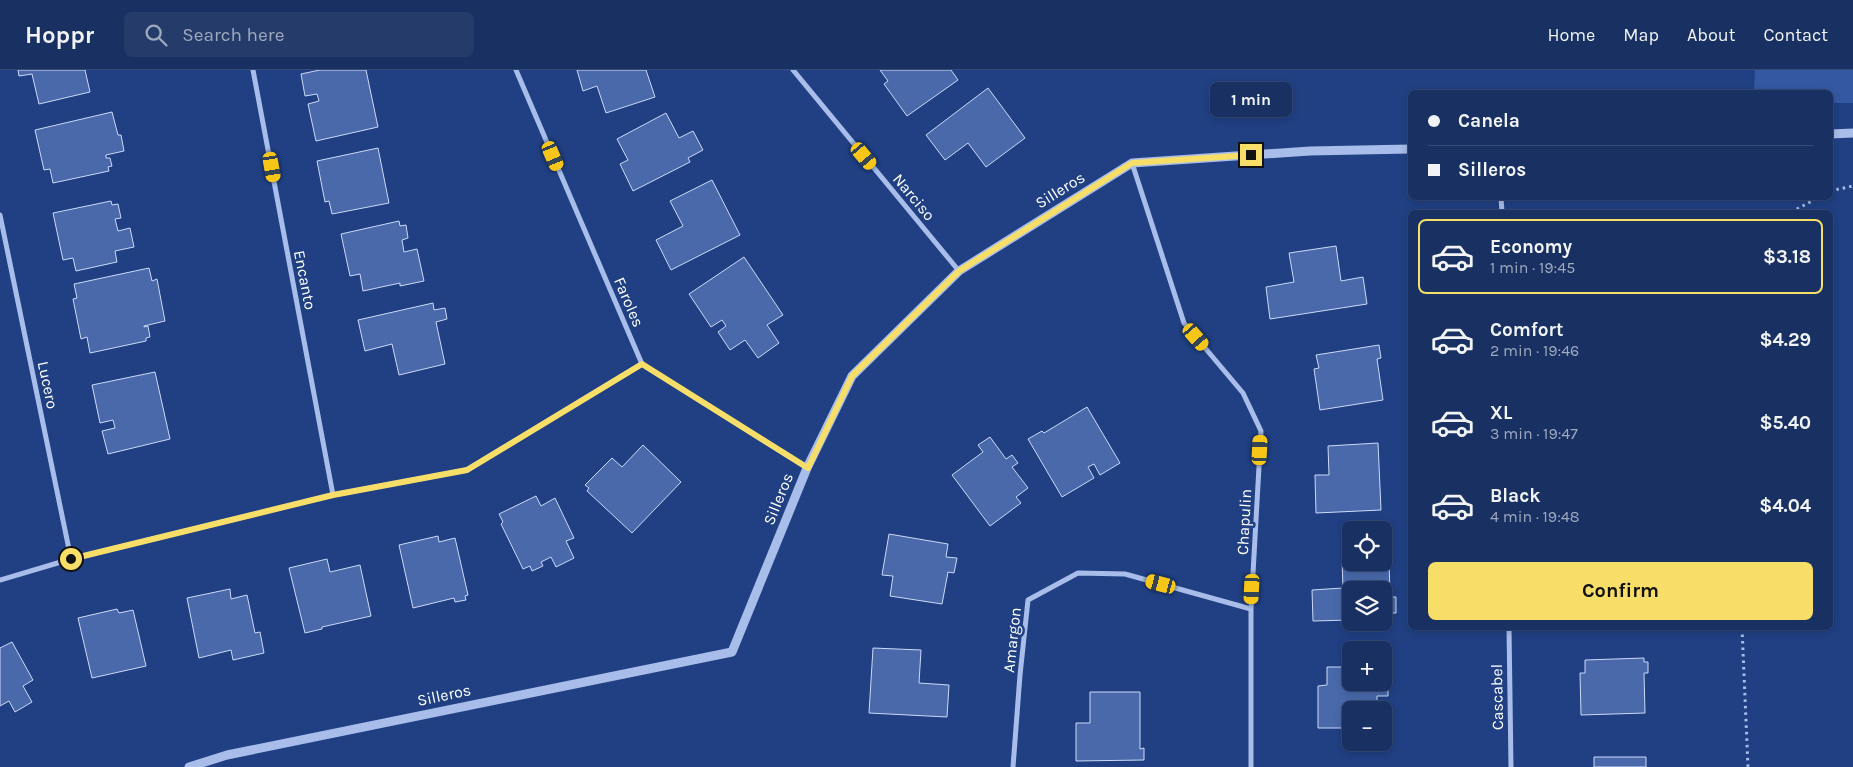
<!DOCTYPE html>
<meta charset="utf-8">
<style>
:root{--surface:#183062;--page:#253c6b;--text:#f1f3f6;--muted:#9fa9be;--line:#364b77;--accent:#f6de69}
body{margin:0;font-family:Karla,sans-serif;background:var(--page);color:var(--text);height:100vh;display:flex;flex-direction:column;font-size:19px;white-space:nowrap}
*{box-sizing:border-box;margin:0}
p{font-size:16px;color:var(--muted)}
.icon{flex:none;width:28px;height:28px;fill:none;stroke:currentColor;stroke-width:2;stroke-linecap:round;stroke-linejoin:round}
.map{position:relative;flex:1;overflow:hidden}
.details{position:absolute;left:1408px;top:140px;width:425px;height:420px;display:flex;flex-direction:column;background:var(--surface);border-radius:8px;box-shadow:0 2px 8px #0003,0 0 0 1px var(--line)}
.details>*{flex:none}
.guide{position:absolute;left:1408px;top:20px;width:425px;height:110px;border-radius:8px;box-shadow:0 2px 8px #0003,0 0 0 1px var(--line);display:grid;align-content:center;height:110px;padding:0 20px;background:var(--surface)}
.buttons{position:absolute;left:1342px;top:451px;display:grid;gap:10px}
.buttons a{display:grid;place-items:center;width:50px;height:50px;border-radius:8px;background:var(--surface);box-shadow:0 2px 8px #0003,0 0 0 1px var(--line);font-size:25px}
.end{position:absolute;width:22px;height:22px;margin:-11px;border:6px solid #f6de69;background:#111;box-shadow:0 0 0 2px #111}
.from{border-radius:50%}
.bubble{position:absolute;height:35px;border-radius:8px;background:var(--surface);box-shadow:0 2px 8px #0003,0 0 0 1px var(--line);font-size:16px;font-weight:700;line-height:35px;text-align:center}
.car{position:absolute;width:15px;height:30px;margin:-15px -8px;border-radius:6px;box-shadow:0 0 4px 1px #0007;background:linear-gradient(#f5c518 24%,#345 0 40%,#f5c518 0 76%,#345 0 86%,#f5c518 0)}
.guide b{display:flex;align-items:center;gap:18px;height:48px;font-size:19px}
.guide b+b{border-top:1px solid var(--line)}
.guide i{width:12px;height:12px;background:var(--text)}
ul{padding:9px 0 0;list-style:none}
li{display:flex;align-items:center;gap:15px;height:75px;margin:0 10px 8px;padding:0 10px;border:2px solid transparent;border-radius:8px}
li div{flex:1}
li b{display:block;font-size:19px}
li em{font-style:normal;font-weight:700}
li.active{border-color:var(--accent)}
li>.icon{width:45px;height:45px;stroke-width:1.5}
.button{display:flex;gap:10px;margin-top:auto;padding:10px 20px}
.button a{flex:1;height:58px;border-radius:8px;background:var(--accent);color:#111;font-size:20px;font-weight:700;line-height:58px;text-align:center}
header{display:flex;align-items:center;gap:30px;box-sizing:border-box;height:70px;padding:0 25px;background:var(--surface);border-bottom:1px solid var(--line)}
header strong{font-size:24px}
nav{display:flex;gap:28px;margin-inline-start:auto;font-size:18px}
.search{width:350px;height:45px;background:var(--page);display:flex;align-items:center;gap:12px;box-sizing:border-box;padding:0 18px;border-radius:8px;color:var(--muted);font-size:19px}
.map>svg:first-child{display:block}
.green{fill:#3458a1}
.building{fill:#4969ab;stroke:#ccdaf7}
.lines{fill:none;stroke-linecap:round;stroke-linejoin:round}
.path{stroke:#a8bde9;stroke-width:3;stroke-dasharray:2.5 4;stroke-linecap:butt}
.minor{stroke:#a8bde9;stroke-width:5}
.tertiary{stroke:#a8bde9;stroke-width:9}
.route{stroke:#f6de69;stroke-width:6}
.labels{text-anchor:middle;dominant-baseline:central;stroke-width:5;stroke-linejoin:round;paint-order:stroke}
.street-label{font-size:16px;fill:#fff;stroke:#204083}
</style>
<header>
<strong>Hoppr</strong>
<div class="search"><svg class="icon" aria-label="search" viewBox="0 0 24 24"><circle cx="10" cy="10" r="6"/><path d="M15 15l6 6"/></svg>Search here</div>
<nav><a>Home</a><a>Map</a><a>About</a><a>Contact</a></nav>
</header>
<div class="map">
<svg width="1853" height="697" viewBox="0 0 1853 697">
<rect width="100%" height="100%" fill="#204083"/>
<!-- green -->
<path class="green" d="M1755,0H1853V33H1830V22H1754Z"/>
<!-- building -->
<path class="building" d="M18,0H85L90,22L39,34L32,4L19,6Z
M320,0H366L378,57L316,71L308,34L319,31L317,24L305,26L301,4Z
M577,0H646L655,27L606,43L597,16L583,21Z
M880,0H951L958,10L907,46L884,14L888,11Z
M988,18L1025,68L986,97L968,73L945,90L926,65Z
M112,42L118,65H121L124,81L106,85V88H110L112,96L108,97L109,101L53,113L50,99L44,100L35,60Z
M666,43L679,68L693,61L703,80L688,88L690,92L633,121L620,94L628,90L617,69Z
M378,78L389,133L332,144L329,131L325,132L317,91Z
M712,110L740,165L671,200L656,170L683,156L670,131Z
M111,131L112,135L118,134L121,148L115,149L118,161L130,158L134,177L115,181L117,192L76,201L73,188L63,190L53,143Z
M399,151L400,156L406,155L408,168L402,170L404,182L417,179L424,211L400,216V213L363,221L360,204L350,206L341,164Z
M1336,176L1341,211L1363,207L1367,234L1270,249L1266,217L1294,212L1289,183Z
M744,187L783,245L767,255L779,273L758,288L745,270L730,280L718,262L726,256L722,250L711,257L689,224Z
M149,198L152,211L157,209L165,251L144,256V257L148,256L150,267L146,268V271L90,283L87,267L81,269L73,229L77,228L74,214Z
M433,233L434,240L445,238L447,249L436,252L445,294L399,305L392,274L365,281L358,250Z
M1379,275L1381,288L1377,289L1383,330L1320,340L1314,299L1319,298L1316,285Z
M155,302L170,369L108,384L102,361L115,358L113,350L100,353L92,315Z
M1087,337L1120,393L1100,405L1094,394L1088,397L1094,408L1062,427L1028,369L1042,361L1044,363Z
M990,367L1006,389L1012,385L1018,393L1012,397L1028,418L1016,427L1021,433L990,456L952,405L983,382L978,375Z
M1378,373L1381,440L1316,443L1315,405H1329L1328,376Z
M643,375L681,412L632,463L587,421L589,418L585,415L612,388L622,397Z
M536,426L541,436L555,428L574,468L566,471L574,488L556,497L551,487L541,492L543,496L532,501L530,496L523,499L501,454L503,452L499,444Z
M889,464L948,474L946,487L957,488L954,503L948,502L942,534L890,526L893,506L882,505Z
M438,466L439,472L455,468L468,525L465,526L466,530L455,532L454,528L413,538L399,475Z
M1384,488H1389L1390,527H1396V543H1390L1391,549H1384V520H1351V550L1313,551L1312,520L1343,518L1342,490L1351,489V492H1384Z
M327,489L330,502L360,495L371,546L322,557V559L305,563L289,498Z
M230,519L231,529L247,525L255,563L260,562L264,583L233,590L231,580L199,588L187,528Z
M117,539L119,543L133,540L146,596L92,608L78,548Z
M12,572L33,610L23,616L32,632L15,642L9,631L0,636V578Z
M873,578L921,580L919,613L949,615L947,647L869,643Z
M1644,588V592H1648V603H1644L1645,643L1581,645L1580,603H1585V590Z
M1327,597H1351V612H1384V607H1388V626H1377V640H1351V658H1318V616L1327,615Z
M1090,622H1140V679L1144,678V690L1076,691V653H1090Z
M1594,687H1646V697H1594Z"/>
<g class="lines">
<!-- path -->
<path class="path" d="M1830,121L1853,116
M1791,142L1818,128
M1742,558L1748,697"/>
<!-- minor -->
<path class="minor" d="M253,0L333,425
M516,0L642,294L807,398
M793,0L959,201
M1132,93L1184,253L1243,323L1261,361L1251,539V697
M1501,128L1502,142
M0,145L71,489
M0,510L71,489L333,425L467,400L642,294
M1509,558L1511,697
M1013,697L1020,605L1028,530L1078,503L1125,504L1251,539"/>
<!-- tertiary -->
<path class="tertiary" d="M1830,64L1853,63
M189,697L227,685L732,582L807,398L852,306L959,201L1132,93L1310,81L1410,79"/>
</g>
<g class="lines">
<!-- route -->
<path class="route" d="M71,489L333,425L467,400L642,294L808,398L852,306L959,201L1132,93L1251,85"/>
</g>
<g class="labels">
<!-- street labels -->
<g class="street-label">
<text transform="translate(1060 120) rotate(-32)">Silleros</text>
<text transform="translate(914 127) rotate(50)">Narciso</text>
<text transform="translate(305 210) rotate(79)">Encanto</text>
<text transform="translate(629 232) rotate(67)">Faroles</text>
<text transform="translate(48 315) rotate(78)">Lucero</text>
<text transform="translate(778 429) rotate(-68)">Silleros</text>
<text transform="translate(1244 452) rotate(-87)">Chapulin</text>
<text transform="translate(1012 570) rotate(-84)">Amargon</text>
<text transform="translate(444 625) rotate(-12)">Silleros</text>
<text transform="translate(1497 627) rotate(-91)">Cascabel</text>
</g>
</g>
</svg>
<div class="buttons">
<a><svg class="icon" aria-label="locate" viewBox="0 0 24 24"><circle cx="12" cy="12" r="6"/><path d="M12 2v4M12 18v4M2 12h4M18 12h4"/></svg></a>
<a><svg class="icon" aria-label="layers" viewBox="0 0 24 24"><path d="M12 4l9 5-9 5-9-5zM3 14l9 5 9-5"/></svg></a>
<a>+</a>
<a>−</a>
</div>
<i class="end from" style="left:71px;top:489px"></i>
<i class="end" style="left:1251px;top:85px"></i>
<div class="bubble" style="left:1210px;top:12px;width:82px">1 min</div>
<i class="car" style="left:553px;top:86px;rotate:157deg"></i>
<i class="car" style="left:864px;top:86px;rotate:140deg"></i>
<i class="car" style="left:272px;top:97px;rotate:170deg"></i>
<i class="car" style="left:1196px;top:267px;rotate:139deg"></i>
<i class="car" style="left:1260px;top:380px;rotate:3deg"></i>
<i class="car" style="left:1161px;top:514px;rotate:285deg"></i>
<i class="car" style="left:1252px;top:519px;rotate:183deg"></i>
<div class="guide">
<b><i class="from"></i>Canela</b>
<b><i></i>Silleros</b>
</div>
<section class="details">
<ul>
<li class="active"><svg class="icon" aria-label="car" viewBox="0 0 24 24"><path d="M5 17H2v-5l4-1 3-4h7l3 4 3 1v5h-3M9 17h6M6 11h13"/><circle cx="7" cy="17" r="2"/><circle cx="17" cy="17" r="2"/></svg><div><b>Economy</b><p>1 min · 19:45</p></div><em>$3.18</em></li>
<li><svg class="icon" aria-label="car" viewBox="0 0 24 24"><path d="M5 17H2v-5l4-1 3-4h7l3 4 3 1v5h-3M9 17h6M6 11h13"/><circle cx="7" cy="17" r="2"/><circle cx="17" cy="17" r="2"/></svg><div><b>Comfort</b><p>2 min · 19:46</p></div><em>$4.29</em></li>
<li><svg class="icon" aria-label="car" viewBox="0 0 24 24"><path d="M5 17H2v-5l4-1 3-4h7l3 4 3 1v5h-3M9 17h6M6 11h13"/><circle cx="7" cy="17" r="2"/><circle cx="17" cy="17" r="2"/></svg><div><b>XL</b><p>3 min · 19:47</p></div><em>$5.40</em></li>
<li><svg class="icon" aria-label="car" viewBox="0 0 24 24"><path d="M5 17H2v-5l4-1 3-4h7l3 4 3 1v5h-3M9 17h6M6 11h13"/><circle cx="7" cy="17" r="2"/><circle cx="17" cy="17" r="2"/></svg><div><b>Black</b><p>4 min · 19:48</p></div><em>$4.04</em></li>
</ul>
<div class="button"><a>Confirm</a></div>
</section>
</div>
